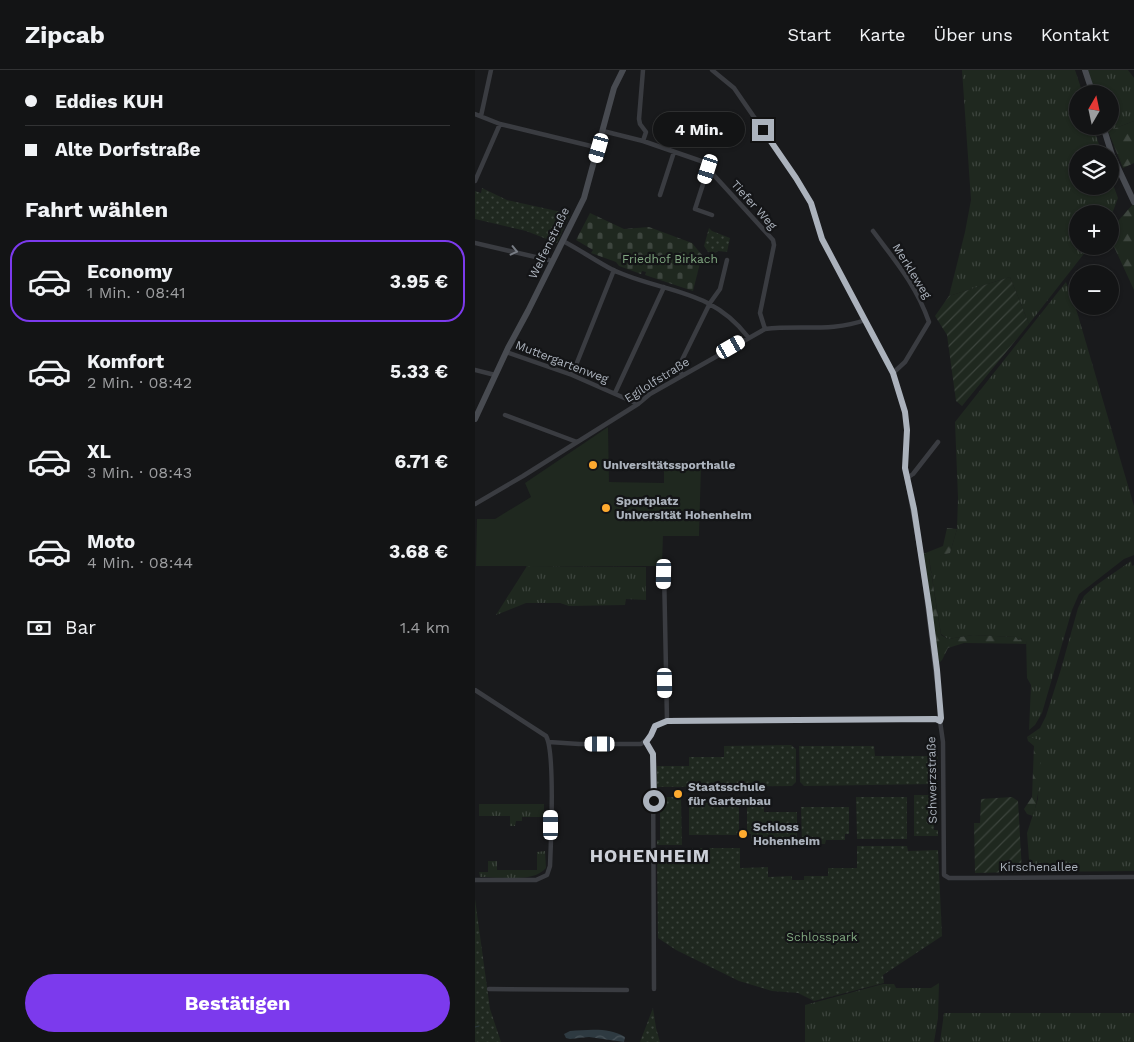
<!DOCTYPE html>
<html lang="de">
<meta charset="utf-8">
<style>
:root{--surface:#131415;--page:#202122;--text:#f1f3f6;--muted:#9d9ea0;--line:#323334;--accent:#7c3aed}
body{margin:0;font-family:"Work Sans",sans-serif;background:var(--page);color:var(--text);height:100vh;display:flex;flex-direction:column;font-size:19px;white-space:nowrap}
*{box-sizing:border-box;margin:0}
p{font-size:16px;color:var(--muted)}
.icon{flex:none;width:28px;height:28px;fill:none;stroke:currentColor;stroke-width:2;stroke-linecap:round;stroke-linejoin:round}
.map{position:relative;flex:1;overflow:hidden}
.side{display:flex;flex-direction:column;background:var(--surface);width:475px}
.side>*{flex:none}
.banner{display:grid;align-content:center;height:110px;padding:0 25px;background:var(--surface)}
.needle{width:32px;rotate:9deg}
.fabs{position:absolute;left:594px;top:15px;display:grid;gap:10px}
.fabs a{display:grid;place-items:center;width:50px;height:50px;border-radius:50%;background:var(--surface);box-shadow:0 1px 4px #0004,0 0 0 1px var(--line);font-size:25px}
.end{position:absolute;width:22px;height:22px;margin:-11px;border:6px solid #abb2bc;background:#111;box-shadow:0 0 0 2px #111}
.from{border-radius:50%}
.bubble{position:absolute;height:35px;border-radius:18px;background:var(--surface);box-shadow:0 1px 4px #0004,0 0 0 1px var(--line);font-size:16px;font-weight:700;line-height:35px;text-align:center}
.car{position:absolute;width:15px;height:30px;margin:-15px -8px;border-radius:6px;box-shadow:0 0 4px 1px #0007;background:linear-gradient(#fff 24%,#345 0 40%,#fff 0 76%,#345 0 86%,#fff 0)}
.banner b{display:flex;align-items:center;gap:18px;height:48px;font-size:19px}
.banner b+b{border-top:1px solid var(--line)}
.banner i{width:12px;height:12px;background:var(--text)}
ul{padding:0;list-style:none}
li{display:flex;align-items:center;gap:15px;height:82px;margin:0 10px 8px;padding:0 15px;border:2px solid transparent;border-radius:20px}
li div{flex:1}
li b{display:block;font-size:19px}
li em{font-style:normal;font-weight:700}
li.selected{border-color:var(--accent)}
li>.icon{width:45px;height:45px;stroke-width:1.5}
h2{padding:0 25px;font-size:22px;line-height:60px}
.pay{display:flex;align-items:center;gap:12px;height:55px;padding:0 25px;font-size:19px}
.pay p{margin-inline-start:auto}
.primary-button{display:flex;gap:10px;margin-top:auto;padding:10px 25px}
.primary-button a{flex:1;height:58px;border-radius:30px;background:var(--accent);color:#fff;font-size:20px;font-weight:700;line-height:58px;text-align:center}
header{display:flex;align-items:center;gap:30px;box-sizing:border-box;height:70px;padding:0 25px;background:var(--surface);border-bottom:1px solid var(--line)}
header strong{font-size:24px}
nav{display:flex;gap:28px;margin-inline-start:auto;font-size:18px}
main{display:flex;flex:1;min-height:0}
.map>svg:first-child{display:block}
.grass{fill:url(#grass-tufts)}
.forest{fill:url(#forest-firs)}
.cemetery{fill:url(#cemetery-stones)}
.park{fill:url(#park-dots)}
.garden{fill:url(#garden-furrows)}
.pitch{fill:#1f281f}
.water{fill:url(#water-waves)}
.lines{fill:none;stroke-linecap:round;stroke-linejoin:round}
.stream{stroke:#2e3a41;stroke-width:1}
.street{stroke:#3a3c41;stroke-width:4.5}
.secondary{stroke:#484b51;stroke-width:6}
.oneway{stroke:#787d85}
.route{stroke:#abb2bc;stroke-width:6}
.poi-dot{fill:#feaa2f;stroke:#141517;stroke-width:2}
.labels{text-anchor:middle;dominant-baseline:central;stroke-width:4.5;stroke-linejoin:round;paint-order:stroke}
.street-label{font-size:12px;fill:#abb2bc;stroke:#141517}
.park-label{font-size:12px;fill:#81a881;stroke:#141517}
.poi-label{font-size:12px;font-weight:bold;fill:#abb2bc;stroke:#141517;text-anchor:start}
.district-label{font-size:18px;font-weight:bold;letter-spacing:1px;fill:#ccd0d8;stroke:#141517}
</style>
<header>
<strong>Zipcab</strong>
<nav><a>Start</a><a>Karte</a><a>Über uns</a><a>Kontakt</a></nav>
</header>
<main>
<section class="side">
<div class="banner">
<b><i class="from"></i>Eddies KUH</b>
<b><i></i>Alte Dorfstraße</b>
</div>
<h2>Fahrt wählen</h2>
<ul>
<li class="selected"><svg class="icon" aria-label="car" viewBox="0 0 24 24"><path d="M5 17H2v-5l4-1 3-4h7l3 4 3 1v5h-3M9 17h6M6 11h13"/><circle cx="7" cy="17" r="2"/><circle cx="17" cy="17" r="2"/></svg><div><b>Economy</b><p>1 Min. · 08:41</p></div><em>3.95 €</em></li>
<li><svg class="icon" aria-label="car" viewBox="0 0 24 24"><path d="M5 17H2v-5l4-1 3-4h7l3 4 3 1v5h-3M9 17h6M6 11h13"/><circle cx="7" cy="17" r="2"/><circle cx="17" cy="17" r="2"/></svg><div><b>Komfort</b><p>2 Min. · 08:42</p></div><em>5.33 €</em></li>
<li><svg class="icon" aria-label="car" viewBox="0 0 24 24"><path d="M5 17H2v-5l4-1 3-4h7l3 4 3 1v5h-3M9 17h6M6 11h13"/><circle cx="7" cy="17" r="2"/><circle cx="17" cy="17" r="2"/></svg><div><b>XL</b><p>3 Min. · 08:43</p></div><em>6.71 €</em></li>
<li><svg class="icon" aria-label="car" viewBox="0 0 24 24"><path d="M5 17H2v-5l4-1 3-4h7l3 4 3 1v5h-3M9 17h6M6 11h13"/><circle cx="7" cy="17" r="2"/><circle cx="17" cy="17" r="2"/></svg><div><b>Moto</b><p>4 Min. · 08:44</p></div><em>3.68 €</em></li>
</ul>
<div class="pay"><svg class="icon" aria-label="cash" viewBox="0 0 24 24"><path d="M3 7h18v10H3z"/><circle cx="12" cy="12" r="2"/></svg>Bar<p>1.4 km</p></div>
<div class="primary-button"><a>Bestätigen</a></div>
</section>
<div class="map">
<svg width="659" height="972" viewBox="0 0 659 972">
<defs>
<pattern id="grass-tufts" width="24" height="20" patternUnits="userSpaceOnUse" patternTransform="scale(1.25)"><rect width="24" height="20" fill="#1f281f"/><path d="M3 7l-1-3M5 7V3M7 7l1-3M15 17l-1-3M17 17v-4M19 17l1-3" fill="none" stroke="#3d453e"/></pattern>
<pattern id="forest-firs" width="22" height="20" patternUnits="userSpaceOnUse" patternTransform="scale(1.25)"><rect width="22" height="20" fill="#1f281f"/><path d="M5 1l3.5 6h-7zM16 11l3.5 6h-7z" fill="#3d453e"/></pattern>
<pattern id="cemetery-stones" width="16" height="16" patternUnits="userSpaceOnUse" patternTransform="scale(1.25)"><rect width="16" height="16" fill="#1f281f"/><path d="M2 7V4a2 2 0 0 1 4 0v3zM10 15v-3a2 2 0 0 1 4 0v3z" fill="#3d453e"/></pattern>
<pattern id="park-dots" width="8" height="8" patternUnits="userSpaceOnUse" patternTransform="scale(1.25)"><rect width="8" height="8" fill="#1f281f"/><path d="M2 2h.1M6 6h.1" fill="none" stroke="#3d453e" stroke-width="1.8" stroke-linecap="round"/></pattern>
<pattern id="garden-furrows" width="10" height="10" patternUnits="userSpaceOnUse" patternTransform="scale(1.25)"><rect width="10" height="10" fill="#1f281f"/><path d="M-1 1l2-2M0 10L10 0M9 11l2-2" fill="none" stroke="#3d453e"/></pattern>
<pattern id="water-waves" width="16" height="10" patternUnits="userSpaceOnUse" patternTransform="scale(1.25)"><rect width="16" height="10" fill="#2e3a41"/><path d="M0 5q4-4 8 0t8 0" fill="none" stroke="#4a545a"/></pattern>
</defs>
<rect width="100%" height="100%" fill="#191a1c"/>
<!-- grass -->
<path class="grass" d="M487,0H600L608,24H602V56H618L627,84H602V116H635V106L643,128L635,149V144H602V176H615L554,254L535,207L474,226L490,162L496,130Z
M613,0H653L659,8V51L633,61L632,56H635V24H621Z
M591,212L602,242L659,436V485L649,489L604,524L597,540L567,643L560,655L554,660L556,615L552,608L551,567L543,570L541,567L498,565L473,569L466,564L454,488L475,483L482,459L483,428L480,352Z
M656,491L657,496L659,495V801L555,802L552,763L563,729L565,670L552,667L565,658L571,646L586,599L603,538L609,526L620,516Z
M52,496L171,497V530L151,529L150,535L94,536L85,533H51L21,545Z
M4,734H69V747H47V751H41L40,756H35V746H4Z
M70,781L71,798C59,813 23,807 5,807L4,802H13V791H22V800H62V782Z
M464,913L463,948L459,972H330V935L408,914H419L421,918H456Z
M469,943H659V972H465Z"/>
<!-- forest -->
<path class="forest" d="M659,51V93L648,98L633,61Z
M659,133V220L635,168V160Z
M472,458L482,459L475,483L454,489L466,565L473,569L498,565L541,567L543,570L547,569V566L552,567L551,574L489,573L473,578L467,590L464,593L448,484L468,476Z
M552,667L565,670C565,696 566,720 558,746L552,744L549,739L557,727L559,676L553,671Z"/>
<!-- cemetery -->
<path class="cemetery" d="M115,143L149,159L174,157L217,173L227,185L218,221L170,205L171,202L167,201L166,204L144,196L141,192L116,183L118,180L101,170Z"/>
<!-- park -->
<path class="park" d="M7,118L32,130L91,143L94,146L82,173L51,161L0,149V121L6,123Z
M234,158L237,161L255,168L252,182L243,181L240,183L233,182L229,176Z
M316,675L321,679V712L317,716L182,717V696H214V687H249V676Z
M324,676H399L400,686H463V714L329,716L325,712Z
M439,725H463V730L458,731L459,760H463V766H439Z
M182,727H206L207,775H182V770H185V742H182Z
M381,727H432V769H382Z
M214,729H264V765H214Z
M272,737H289V742H322V774H292V772L276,771V764H272Z
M326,737H374V764H370V770H351L350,774H327Z
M382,776H432L433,781L463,780L467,866L408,905L409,913L339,931L323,923L297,921L264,911L201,880L183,868L182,783H214V778H265V798L293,797V807L317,806V810H329V806H353V798H382Z
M0,829L15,939L26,972H0Z
M178,938L181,958L185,972H165Z"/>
<!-- garden -->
<path class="garden" d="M535,207L554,254L487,336L481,331L472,265L460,246L474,226Z
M537,727L543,731L547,802L500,803L499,753H505L506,729Z"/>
<!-- pitch -->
<path class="pitch" d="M133,357L134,412L189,413V397L226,398L224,466H188L187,496H1L2,449H20L56,427L50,413Z"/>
<!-- water -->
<path class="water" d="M95,961C113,960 134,957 150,967L149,972L114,967L95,969L91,968L89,964Z"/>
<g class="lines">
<!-- stream -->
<path class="stream" d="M0,957L4,956"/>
<!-- street -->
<path class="street" d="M168,0L164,49L165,54L171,62L168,71
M237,0L259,18L321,108L336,133L347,169L418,303L430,343L432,360L430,398L447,492L466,645L465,651L468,672L469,805L474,808H497L659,807
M0,44L25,54L124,78
M6,46L16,0
M128,61L168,71L226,91L298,170L299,175L285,243L290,259
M233,99L220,139L237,145
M0,111L25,54
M185,125L199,82
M398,161C421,192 441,215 454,252L430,292L418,303
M88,171C105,180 121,191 138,200C188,223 236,218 273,267
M0,173L78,191
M31,282L97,305L163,334
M0,300L20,305
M97,305L139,200
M207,305L204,299L205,294L235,233L245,219L252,190
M140,323L189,217
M30,345L102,372
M432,408L438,404L463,372
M0,434L48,406L163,334L175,324L290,259C323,255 358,262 390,250
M189,499L192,651
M0,620L71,666C80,681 76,773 75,796L72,805L61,810H0
M74,672L104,674H166L173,669L180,656L192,651L199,650L461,649L465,651
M171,672L178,684L179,919
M14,919L152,920"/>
<!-- secondary -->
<path class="secondary" d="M610,0L618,24
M628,56L637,85L659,132
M0,349L33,278L53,241L109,128L139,18L148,0"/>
</g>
<!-- one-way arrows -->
<defs><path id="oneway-chevron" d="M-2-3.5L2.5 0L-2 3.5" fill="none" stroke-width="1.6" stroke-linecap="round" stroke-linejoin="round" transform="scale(1.25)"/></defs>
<use class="oneway" href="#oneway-chevron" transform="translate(39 181) rotate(13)"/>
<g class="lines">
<!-- route -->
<path class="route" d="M179,731L178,684L171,672L176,665L180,656L192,651L461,649L465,651L466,648L462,600L454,537L439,439L430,398L432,360L430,342L418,303L347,169L336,133L321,108L288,60"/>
</g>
<!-- markers -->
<g class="poi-dot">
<circle cx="118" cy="395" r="5"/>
<circle cx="131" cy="438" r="5"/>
<circle cx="203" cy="724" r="5"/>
<circle cx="268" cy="764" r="5"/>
</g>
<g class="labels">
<!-- street labels -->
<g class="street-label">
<text transform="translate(279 135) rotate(48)">Tiefer Weg</text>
<text transform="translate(74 173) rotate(-64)">Welfenstraße</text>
<text transform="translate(437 201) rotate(58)">Merkleweg</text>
<text transform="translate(87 292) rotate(21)">Muttergartenweg</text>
<text transform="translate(182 310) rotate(-32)">Egilolfstraße</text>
<text transform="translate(457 710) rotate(-91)">Schwerzstraße</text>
<text x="564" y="797">Kirschenallee</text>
</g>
<!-- park labels -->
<g class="park-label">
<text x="195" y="189">Friedhof Birkach</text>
<text x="347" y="867">Schlosspark</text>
</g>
<!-- poi labels -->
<g class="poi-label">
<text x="128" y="395">Universitätssporthalle</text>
<text x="141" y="431">Sportplatz<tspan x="141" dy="14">Universität Hohenheim</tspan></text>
<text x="213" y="717">Staatsschule<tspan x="213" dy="14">für Gartenbau</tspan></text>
<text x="278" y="757">Schloss<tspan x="278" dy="14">Hohenheim</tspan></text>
</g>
<!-- district labels -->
<g class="district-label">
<text x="175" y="785">HOHENHEIM</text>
</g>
</g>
</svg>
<div class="fabs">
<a><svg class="needle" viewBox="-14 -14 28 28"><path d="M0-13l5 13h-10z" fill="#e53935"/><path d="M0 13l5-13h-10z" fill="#9d9ea0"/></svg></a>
<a><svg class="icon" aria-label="layers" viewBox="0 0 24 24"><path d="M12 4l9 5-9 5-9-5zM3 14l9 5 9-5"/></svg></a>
<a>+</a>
<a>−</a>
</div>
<i class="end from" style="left:179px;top:731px"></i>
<i class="end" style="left:288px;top:60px"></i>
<div class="bubble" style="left:178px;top:42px;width:92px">4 Min.</div>
<i class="car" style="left:124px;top:78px;rotate:196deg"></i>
<i class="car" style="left:233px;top:99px;rotate:198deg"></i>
<i class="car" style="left:256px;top:277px;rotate:60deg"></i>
<i class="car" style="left:189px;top:504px;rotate:181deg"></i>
<i class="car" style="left:190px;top:613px;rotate:179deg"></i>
<i class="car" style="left:125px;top:674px;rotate:270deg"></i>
<i class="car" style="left:76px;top:755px;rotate:0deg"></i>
</div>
</main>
